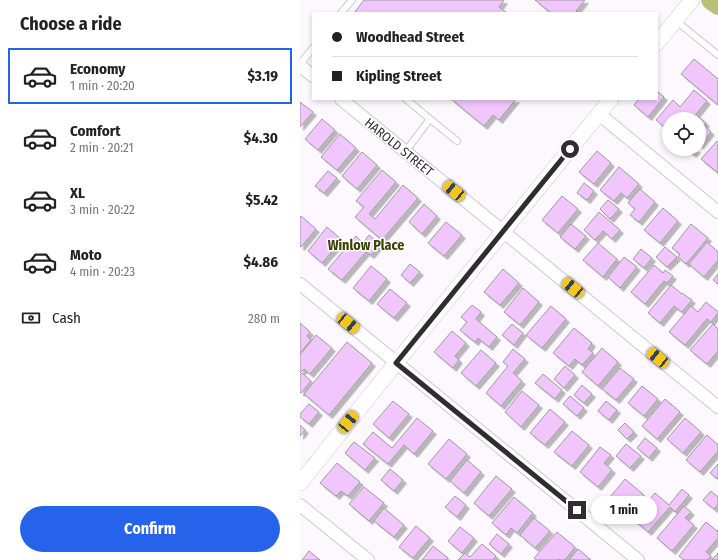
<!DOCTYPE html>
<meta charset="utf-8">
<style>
:root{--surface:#fff;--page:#f6f6f6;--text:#222;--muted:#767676;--line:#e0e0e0;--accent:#2563eb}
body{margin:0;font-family:"Fira Sans Condensed",sans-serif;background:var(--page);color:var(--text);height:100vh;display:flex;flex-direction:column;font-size:15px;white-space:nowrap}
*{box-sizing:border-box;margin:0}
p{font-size:13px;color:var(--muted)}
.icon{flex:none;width:22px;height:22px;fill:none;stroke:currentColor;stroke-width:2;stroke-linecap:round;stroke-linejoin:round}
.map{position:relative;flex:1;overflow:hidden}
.panel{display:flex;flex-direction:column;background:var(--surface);width:300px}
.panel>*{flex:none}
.banner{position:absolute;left:12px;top:12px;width:346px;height:88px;border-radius:0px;box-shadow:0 2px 6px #0003;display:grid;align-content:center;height:88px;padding:0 20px;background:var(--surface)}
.tools{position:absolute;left:362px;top:112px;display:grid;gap:8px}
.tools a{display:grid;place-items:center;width:44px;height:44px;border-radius:50%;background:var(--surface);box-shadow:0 2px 6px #0003;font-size:20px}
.end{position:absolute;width:18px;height:18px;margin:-9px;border:5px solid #2f2d2f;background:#fff;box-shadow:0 0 0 2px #fff}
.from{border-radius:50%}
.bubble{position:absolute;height:28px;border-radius:14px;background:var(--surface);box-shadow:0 2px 6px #0003;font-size:13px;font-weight:700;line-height:28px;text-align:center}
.car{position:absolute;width:12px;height:24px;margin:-12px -6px;border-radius:5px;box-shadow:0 0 3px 1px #0007;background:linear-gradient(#f5c518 24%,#345 0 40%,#f5c518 0 76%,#345 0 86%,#f5c518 0)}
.banner b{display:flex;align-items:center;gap:14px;height:38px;font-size:15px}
.banner b+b{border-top:1px solid var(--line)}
.banner i{width:10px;height:10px;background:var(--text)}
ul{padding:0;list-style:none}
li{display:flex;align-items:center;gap:12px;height:56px;margin:0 8px 6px;padding:0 12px;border:2px solid transparent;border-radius:0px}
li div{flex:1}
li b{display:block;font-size:15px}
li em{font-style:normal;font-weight:700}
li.selected{border-color:var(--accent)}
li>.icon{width:36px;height:36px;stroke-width:1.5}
h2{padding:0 20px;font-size:18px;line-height:48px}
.pay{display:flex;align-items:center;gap:10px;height:44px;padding:0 20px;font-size:15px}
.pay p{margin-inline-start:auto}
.action{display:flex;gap:8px;margin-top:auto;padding:8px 20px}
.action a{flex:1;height:46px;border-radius:24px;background:var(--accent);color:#fff;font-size:16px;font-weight:700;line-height:46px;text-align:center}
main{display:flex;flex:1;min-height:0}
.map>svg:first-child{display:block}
.building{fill:#f0c6fd;stroke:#9e9b9f;filter:url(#shadow)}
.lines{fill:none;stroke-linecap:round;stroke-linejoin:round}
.service-casing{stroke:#cdc9ce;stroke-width:8}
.minor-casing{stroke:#cdc9ce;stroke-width:14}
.tertiary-casing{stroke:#cdc9ce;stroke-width:16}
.primary-casing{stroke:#d5d5d5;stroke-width:20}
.service{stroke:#fff;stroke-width:6}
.minor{stroke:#fff;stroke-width:12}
.tertiary{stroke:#fff;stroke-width:15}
.primary{stroke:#b6c173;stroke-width:19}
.route{stroke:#2f2d2f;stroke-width:5}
.labels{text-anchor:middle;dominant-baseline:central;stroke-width:3;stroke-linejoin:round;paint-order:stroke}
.street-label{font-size:13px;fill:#2f2d2f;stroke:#fff}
.neighbourhood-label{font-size:14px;font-weight:bold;fill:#394104;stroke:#fff}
</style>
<main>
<section class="panel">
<h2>Choose a ride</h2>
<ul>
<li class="selected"><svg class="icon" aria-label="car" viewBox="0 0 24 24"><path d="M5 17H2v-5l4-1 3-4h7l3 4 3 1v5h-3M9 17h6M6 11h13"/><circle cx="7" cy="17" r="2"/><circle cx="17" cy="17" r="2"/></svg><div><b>Economy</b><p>1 min · 20:20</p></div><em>$3.19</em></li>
<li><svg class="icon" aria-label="car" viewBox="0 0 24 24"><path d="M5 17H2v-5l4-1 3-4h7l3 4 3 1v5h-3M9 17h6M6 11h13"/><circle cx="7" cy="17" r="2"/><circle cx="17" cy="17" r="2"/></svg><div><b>Comfort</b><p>2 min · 20:21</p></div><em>$4.30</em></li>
<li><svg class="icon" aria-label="car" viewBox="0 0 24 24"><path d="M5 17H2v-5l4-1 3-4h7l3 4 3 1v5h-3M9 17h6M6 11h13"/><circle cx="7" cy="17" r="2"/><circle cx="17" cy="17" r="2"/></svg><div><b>XL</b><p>3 min · 20:22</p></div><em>$5.42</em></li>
<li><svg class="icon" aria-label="car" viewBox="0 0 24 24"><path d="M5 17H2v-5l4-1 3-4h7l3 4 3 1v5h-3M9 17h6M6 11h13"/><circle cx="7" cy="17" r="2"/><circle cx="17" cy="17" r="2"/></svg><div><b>Moto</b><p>4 min · 20:23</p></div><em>$4.86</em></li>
</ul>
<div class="pay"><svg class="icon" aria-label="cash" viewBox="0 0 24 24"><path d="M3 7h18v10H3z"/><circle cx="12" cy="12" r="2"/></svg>Cash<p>280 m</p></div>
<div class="action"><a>Confirm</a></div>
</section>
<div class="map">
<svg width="418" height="560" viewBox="0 0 418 560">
<defs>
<filter id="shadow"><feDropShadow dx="3.5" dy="3.5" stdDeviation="0" flood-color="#0004"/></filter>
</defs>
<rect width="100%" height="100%" fill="#fcf8fe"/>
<!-- building -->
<path class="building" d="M64,0H204L199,7L207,13H54Z
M235,0H285L276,11L278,13H251Z
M394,59L418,79V105L381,74Z
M394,90L407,101L392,119H369V131L356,120L373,100L380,107Z
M357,91L364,97L348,117L334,105L339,99H357Z
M151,99H216L199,120L193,115L184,126Z
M0,102L13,112L0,127Z
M399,117L406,123L404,125L411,132L399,146V119H397Z
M22,119L35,130L18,150L5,139Z
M40,134L56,148L37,170L21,157Z
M417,141L418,142V173L401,159Z
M386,149H397L393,154Z
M297,151L311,163L294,184L279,172Z
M62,152L77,165L57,189L42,176Z
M319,167L339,184L327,198L321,193L314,201L300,190Z
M82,170L96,182L69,214L75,219L103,185L118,198L82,240L55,217L64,207L56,201Z
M28,171L37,178L24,193L15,186Z
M284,183L294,191L287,200L277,193Z
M340,189L355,202L339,222L330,215L335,209L328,203Z
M262,196L278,209L258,233L242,220Z
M308,200L319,209L310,219L300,209Z
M124,204L137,216L122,234L109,222Z
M363,208L378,221L360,243L344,230Z
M299,212L320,230L312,239L303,231L295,240L284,230Z
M1,216L16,229L1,247L0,246V218Z
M146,222L162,235L144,256L128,243Z
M271,224L286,236L275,249L260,237Z
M391,224L408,238L386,264L378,257L380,254L372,248Z
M27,227L42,240L22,263L8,251Z
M69,235L80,244L71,255L66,252L42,280L28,269L56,236L63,243Z
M407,242L418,252V260L404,277L389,264Z
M298,243L317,259L303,277L283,260Z
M365,247L377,257L367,267L356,257Z
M341,249L352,258L344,268L333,259Z
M324,257L337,267L320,288L308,277Z
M110,264L120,272L110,283L101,275Z
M354,265L363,273L365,270L373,276L367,283L364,281L345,304L331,292Z
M71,266L87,279L69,301L53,288Z
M203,269L219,283L200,305L184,292Z
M418,274V284L413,280Z
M371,285L382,294V293L392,300L382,312L374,306L360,323L348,313Z
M223,288L239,302L220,325L204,312Z
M90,289L107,303L94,318L77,304Z
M406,302L418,312V313L411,322L407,319L385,345L369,332L391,306L398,312Z
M172,305L181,312L176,319L197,337L189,347L178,338L175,342L160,330L167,322L161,317Z
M251,306L266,319L242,348L226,335Z
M0,323L10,332L7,336L11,340L0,353Z
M212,324L223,333L214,345L202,335Z
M413,324L418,329V351L407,364L390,350Z
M274,328L292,343L288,349L293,353L282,365L275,359L269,366L253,353Z
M152,331L166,343L155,356L159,360L153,368L134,352Z
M16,335L32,348L10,374L4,369L0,373V355Z
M47,342L72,363L29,415L4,394Z
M302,348L318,362L298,386L282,372Z
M213,349L225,359L213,373L222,381L201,406L186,393L208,366L203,362Z
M181,350L196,363L176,386L161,373Z
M265,366L275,375L264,388L254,379Z
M320,368L334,379L316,400L302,389Z
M2,373L11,381L1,393L0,392V375Z
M243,374L262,390L255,399L235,383Z
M282,385L292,394L284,403L274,395Z
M342,386L358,399L344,416L328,403Z
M222,391L239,405L221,427L205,412Z
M270,396L284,408L277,416L263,404Z
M365,399L380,412L357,439L342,426Z
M93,401L109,414L89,438L73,424Z
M306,401L317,410L309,420L298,411Z
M9,404L19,412L9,424L0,417V414Z
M250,409L265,422L245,445L230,433Z
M117,418L133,431L114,454L104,445L88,464L63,444L73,432L92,448Z
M385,418L401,432L383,453L367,439Z
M325,423L334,432L327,439L318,430Z
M0,425L5,430L0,436Z
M272,431L289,445L272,466L254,452Z
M407,435L418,445V451L400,472L386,460Z
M345,438L357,448L349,458L337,448Z
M149,439L167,454L146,479L128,464Z
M54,442L75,458L65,470L45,453Z
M326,444L341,456L330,468L316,456Z
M300,447L311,455L304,463L312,470L298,487L280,472Z
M167,460L181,472L164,493L150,481Z
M37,463L60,482L48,496L41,491L36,496L20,483Z
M418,464V479L410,473Z
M90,469L103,480L94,491L81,480Z
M196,476L212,489L189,516L174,503Z
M325,479L344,495L329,513L310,497Z
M64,487L84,503L69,521L49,504Z
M382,489L389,495L375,512L370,507L348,532L333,519L355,493L369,505Z
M411,491L418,497V504L414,509L403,500Z
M155,496L166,505L157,517L145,507Z
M214,497L233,513L217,533L211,528L206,535L192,523Z
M384,506L391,512L385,518L394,525L372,551L357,538Z
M84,508L104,525L94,537L74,521Z
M234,518L250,531L235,548L220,535Z
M406,522L417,531L418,530V538L406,552L411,556L407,560H384L379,556Z
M116,526L130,538L113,558L99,547Z
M160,527L174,538L162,553L148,541Z
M257,532L275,547L265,560H260L258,559L257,560H236L234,558Z
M197,534L209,544L201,554L189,544Z
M182,544L196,556L193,560H158L165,553L170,557Z
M133,546L148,558L146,560H122Z
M278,549L291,560H269Z
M9,551L20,560H2Z
M418,553V560H412Z"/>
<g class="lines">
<defs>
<path id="service" d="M41,13L52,0
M375,20L418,55
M0,64L13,48
M106,99L130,119
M105,152L130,119L157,141"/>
<path id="minor" d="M0,66L13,76
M41,99L418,407
M299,114L418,212
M0,284L338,560
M0,505L68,560"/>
<path id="tertiary" d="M357,43L392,0
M0,483L96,363L311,99"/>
<path id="primary" d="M411,0L418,5"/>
</defs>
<!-- service casing -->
<use href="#service" class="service-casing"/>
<!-- minor casing -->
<use href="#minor" class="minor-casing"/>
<!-- tertiary casing -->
<use href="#tertiary" class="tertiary-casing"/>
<!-- primary casing -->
<use href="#primary" class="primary-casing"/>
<!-- service -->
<use href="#service" class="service"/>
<!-- minor -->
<use href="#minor" class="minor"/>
<!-- tertiary -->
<use href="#tertiary" class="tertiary"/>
<!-- primary -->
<use href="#primary" class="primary"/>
</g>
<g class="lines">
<!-- route -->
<path class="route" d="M270,149L96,363L277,510"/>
</g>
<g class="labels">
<!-- street labels -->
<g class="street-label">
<text transform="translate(99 147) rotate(39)">HAROLD STREET</text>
</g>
<!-- neighbourhood labels -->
<g class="neighbourhood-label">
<text x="66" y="245">Winlow Place</text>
</g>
</g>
</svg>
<div class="tools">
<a><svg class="icon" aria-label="locate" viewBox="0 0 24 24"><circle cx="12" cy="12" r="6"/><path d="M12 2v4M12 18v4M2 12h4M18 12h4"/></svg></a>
</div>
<i class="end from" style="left:270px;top:149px"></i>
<i class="end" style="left:277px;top:510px"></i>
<div class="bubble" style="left:291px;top:496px;width:66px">1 min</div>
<i class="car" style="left:154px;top:191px;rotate:309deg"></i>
<i class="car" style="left:273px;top:288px;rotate:309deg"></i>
<i class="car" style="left:48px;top:323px;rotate:129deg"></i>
<i class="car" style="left:358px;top:358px;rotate:309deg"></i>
<i class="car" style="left:48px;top:422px;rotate:39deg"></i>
<div class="banner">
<b><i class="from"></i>Woodhead Street</b>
<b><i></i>Kipling Street</b>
</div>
</div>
</main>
